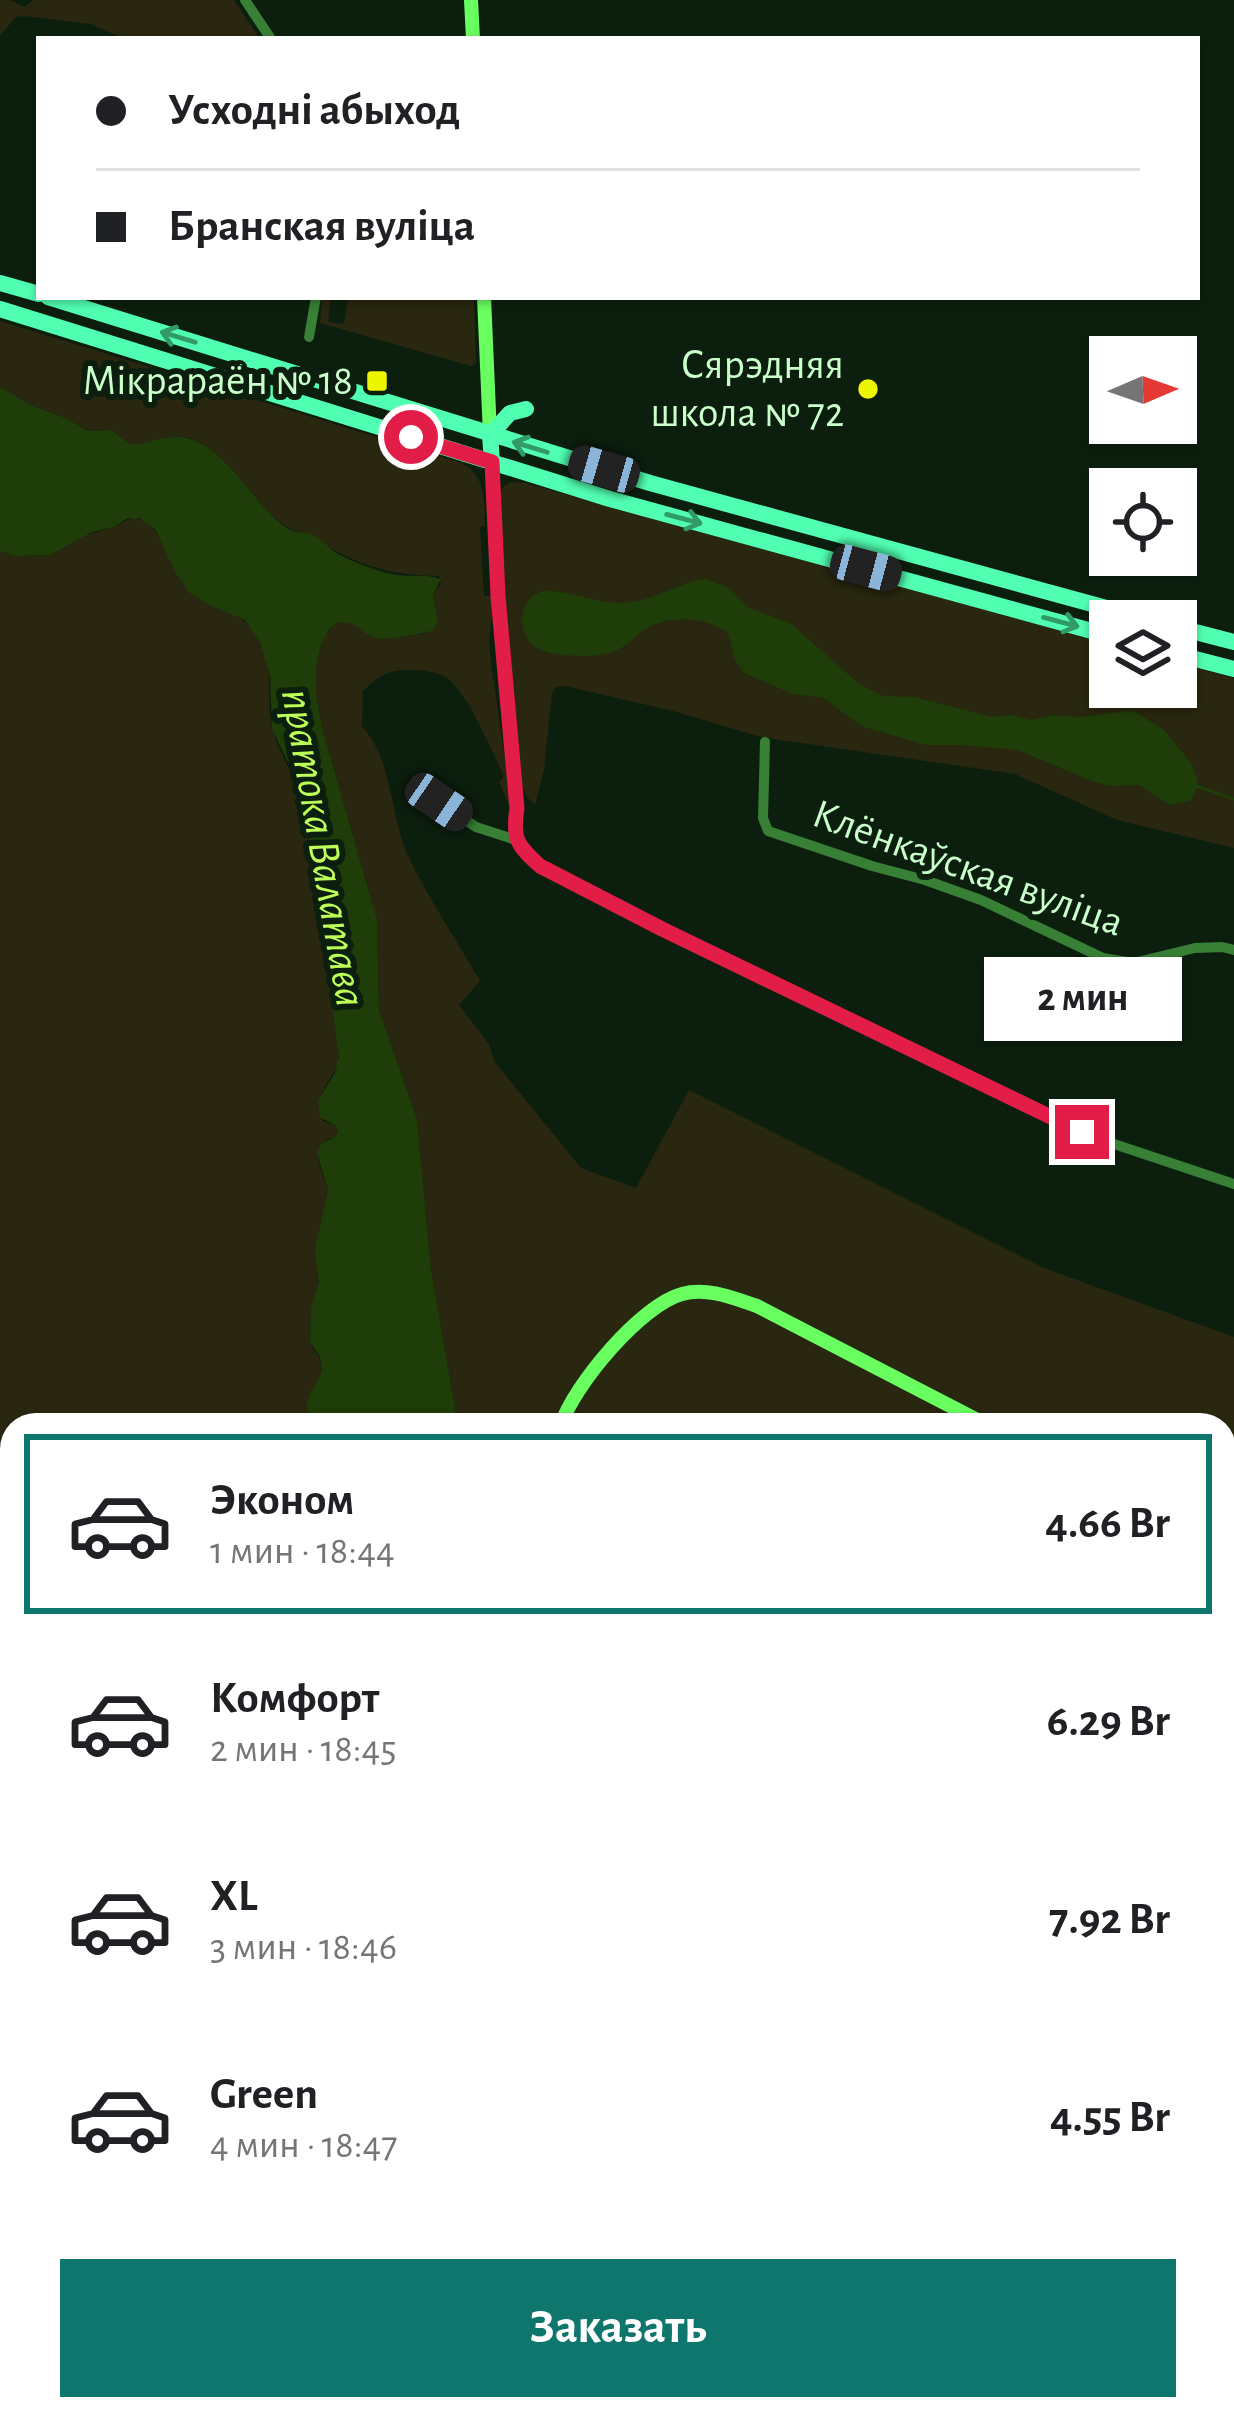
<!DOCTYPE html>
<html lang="ru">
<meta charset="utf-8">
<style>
:root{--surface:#fff;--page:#f2f2f2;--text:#202124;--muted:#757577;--line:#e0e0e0;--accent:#0f766e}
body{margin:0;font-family:"Alegreya Sans",sans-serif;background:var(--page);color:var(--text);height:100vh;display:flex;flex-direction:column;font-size:45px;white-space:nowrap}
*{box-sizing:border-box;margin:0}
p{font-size:39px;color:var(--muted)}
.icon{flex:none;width:66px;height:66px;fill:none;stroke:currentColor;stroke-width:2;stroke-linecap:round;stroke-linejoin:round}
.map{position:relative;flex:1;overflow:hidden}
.panel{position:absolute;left:0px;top:1413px;width:1236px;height:1008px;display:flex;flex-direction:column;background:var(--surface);border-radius:36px 36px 0 0;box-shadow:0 3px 9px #0004}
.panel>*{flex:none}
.top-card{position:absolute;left:36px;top:36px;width:1164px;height:264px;border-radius:0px;box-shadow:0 3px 9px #0004;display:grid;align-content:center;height:264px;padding:0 60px;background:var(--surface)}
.needle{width:78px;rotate:88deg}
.buttons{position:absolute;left:1089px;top:336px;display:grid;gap:24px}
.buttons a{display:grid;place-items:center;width:108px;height:108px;border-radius:0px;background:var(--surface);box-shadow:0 3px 9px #0004;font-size:60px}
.end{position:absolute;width:54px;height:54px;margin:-27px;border:15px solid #e11d48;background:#fff;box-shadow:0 0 0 6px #fff}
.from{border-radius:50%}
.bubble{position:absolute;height:84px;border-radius:0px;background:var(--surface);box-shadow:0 3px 9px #0004;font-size:39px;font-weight:600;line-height:84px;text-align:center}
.car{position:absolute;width:36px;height:72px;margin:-36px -18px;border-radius:15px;box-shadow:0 0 9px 3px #0007;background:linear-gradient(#222 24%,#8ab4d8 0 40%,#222 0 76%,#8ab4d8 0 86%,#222 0)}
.top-card b{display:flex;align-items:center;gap:42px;height:114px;font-size:45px}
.top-card b+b{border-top:3px solid var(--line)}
.top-card i{width:30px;height:30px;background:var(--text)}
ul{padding:21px 0 0;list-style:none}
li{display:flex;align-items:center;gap:36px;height:180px;margin:0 24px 18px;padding:0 36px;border:6px solid transparent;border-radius:0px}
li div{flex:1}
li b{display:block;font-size:45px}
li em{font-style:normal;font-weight:600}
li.selected{border-color:var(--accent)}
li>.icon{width:108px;height:108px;stroke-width:1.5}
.primary-button{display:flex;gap:24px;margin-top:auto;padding:24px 60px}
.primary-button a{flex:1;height:138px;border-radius:0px;background:var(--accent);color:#fff;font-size:48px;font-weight:600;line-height:138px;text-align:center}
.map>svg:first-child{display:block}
.green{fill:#29270f}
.water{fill:#1f3d08}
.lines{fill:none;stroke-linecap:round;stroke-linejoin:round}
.stream{stroke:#1f3d08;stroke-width:3}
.street{stroke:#388036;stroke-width:10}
.secondary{stroke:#69ff61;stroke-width:14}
.primary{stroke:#51ffb2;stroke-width:16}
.oneway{stroke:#329a68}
.route{stroke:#e11d48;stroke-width:15}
.poi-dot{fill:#eef500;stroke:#0c1f0e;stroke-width:4.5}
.labels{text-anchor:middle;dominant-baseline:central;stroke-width:12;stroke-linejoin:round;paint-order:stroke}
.poi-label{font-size:42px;fill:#caffcc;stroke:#0c1f0e;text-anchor:end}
.street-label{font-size:42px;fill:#caffcc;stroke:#0c1f0e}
.water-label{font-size:45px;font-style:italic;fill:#beff58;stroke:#0c1f0e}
</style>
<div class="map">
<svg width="1234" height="2421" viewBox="0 0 1234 2421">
<rect width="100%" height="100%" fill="#0c1f0e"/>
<!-- green -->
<path class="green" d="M0,0H9L25,7L33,0H234L260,39H124L91,24L24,16L16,17L0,36Z
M322,297H331L328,322L344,324L348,297H474L476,363L471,366L320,323Z
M0,321L461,463C486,475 484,500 485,526L480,527L484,596H494L489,641L491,663L513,814L499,782L504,776C492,752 468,693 448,679C439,672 423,670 412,670C389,669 379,675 363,691L362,726C394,762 389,815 409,858C429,900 457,940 480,981L459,1005L489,1044L494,1061L581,1168L636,1188L689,1090L1044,1268L1234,1337V2421H568L577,2409H1224V1425H458L431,1269L417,1119L379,1010L377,919L323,731L316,695V668L321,645L329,629L339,622H353L379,639L425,634L437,616L433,596L441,583L439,576C382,575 353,563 305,533C262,529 234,449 186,437C171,434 146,445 129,444L112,430L87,431L67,419L30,405L0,387Z
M510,482L525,483L1110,644V687H1176V663L1234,678V848L1117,820L1015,774L761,737L673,711L565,686L556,687L552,693L544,770L535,805L527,797L521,783L508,671L498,498L504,486Z
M133,517C164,524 166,559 182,582C202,609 233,605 251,628C279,662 264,690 272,727C277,751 294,773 301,797L329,935L331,996L339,1047L338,1065L321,1094L323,1121L336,1126L338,1133L334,1138L326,1140L318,1160L328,1190L318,1290L311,1308L310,1335L312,1347L319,1357L322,1370C313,1392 302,1399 312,1425H12V2159L0,2164V551L14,556L50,555L85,535L114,527Z"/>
<!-- water -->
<path class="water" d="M0,387L30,405L68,419L87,431L112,430L129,444C146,445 168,434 183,437C226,444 254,507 287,528C295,534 304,531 313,535C321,539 328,547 335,552C352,562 376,571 396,575C411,577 428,574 441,579L433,596L438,621L433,630C425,634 383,641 375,638C359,632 360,622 339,622L329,629L321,645L316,668V695L323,731L377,919L379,1010L417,1119L431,1269L458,1425H312C300,1395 313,1395 322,1370L320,1357L310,1342L311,1308L319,1282L315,1250L328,1190L317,1153L322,1143L334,1138L338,1132L336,1126L320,1117L318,1100L335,1073L339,1057L331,996L329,935L301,797L294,775L272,729L270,676L260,642L245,620L209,605L190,593L175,572L156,530L139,518H128L114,527L92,532L50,555L14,556L0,551Z
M705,579L727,587L749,608L790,623L858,683L882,696L915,697L991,717L1012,715L1031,720L1053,715L1080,717L1126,711L1136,712L1164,730L1192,764L1198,782L1194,796L1190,801L1169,805L1140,785L1112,786L1094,782L1018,750L960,745H926L861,726L824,698L793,694L744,673L735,660L728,633C708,617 672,615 649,627C638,632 631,643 619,649C603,657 583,657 565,655C554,654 538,652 531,643C513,623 524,588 552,591C577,593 601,605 625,603C653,601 677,583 705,579Z
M12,2159V2409H577L568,2421H0V2164Z"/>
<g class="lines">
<!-- stream -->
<path class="stream" d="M1196,786L1234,799
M1224,1701L1234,1706"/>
<!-- street -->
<path class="street" d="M245,0L271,39
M309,337L316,297
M492,462L498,596L517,808L514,830L516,840
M765,742L763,818L768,831L872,866L925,880L981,900L1103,958L1133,963L1195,948L1222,947L1234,950
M439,802L476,827L516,840L540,866L561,878L1027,1107L1081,1133L1234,1184"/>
<!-- secondary -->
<path class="secondary" d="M471,0L473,39
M484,297L490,435
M561,1425C574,1385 641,1305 682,1294C707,1287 733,1298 757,1306L987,1425
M1224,1540L1234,1546
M619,2421L626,2409"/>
<!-- primary -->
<path class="primary" d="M0,283L39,294
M48,297L650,483L1154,621
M0,309L610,499L1110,636
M492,462L490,435L510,413L526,409
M1176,627L1234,642
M1176,654L1234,669"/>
</g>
<!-- one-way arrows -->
<defs><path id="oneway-shaft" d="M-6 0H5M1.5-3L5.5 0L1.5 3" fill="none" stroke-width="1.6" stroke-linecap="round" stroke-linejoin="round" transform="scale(3)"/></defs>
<g class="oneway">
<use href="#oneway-shaft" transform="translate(178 337) rotate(-163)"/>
<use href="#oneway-shaft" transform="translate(530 447) rotate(-163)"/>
<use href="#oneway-shaft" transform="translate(684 519) rotate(15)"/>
<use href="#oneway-shaft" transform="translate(1061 622) rotate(15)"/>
</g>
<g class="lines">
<!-- route -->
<path class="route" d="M411,437L492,462L498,596L517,808C512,839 517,845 540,866L662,929L1082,1132"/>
</g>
<!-- markers -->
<g class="poi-dot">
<rect x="365" y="369" width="24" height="24" rx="6"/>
<circle cx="868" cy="389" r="12"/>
</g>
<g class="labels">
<!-- poi labels -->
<g class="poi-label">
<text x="844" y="365">Сярэдняя<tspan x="844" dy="48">школа № 72</tspan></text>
<text x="353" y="381">Мікрараён № 18</text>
</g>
<!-- street labels -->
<g class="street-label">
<text transform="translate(968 868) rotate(20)">Клёнкаўская вуліца</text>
</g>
<!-- water labels -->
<g class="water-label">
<text transform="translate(323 848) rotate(80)">пратока Валатава</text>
</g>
</g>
</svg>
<div class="buttons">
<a><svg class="needle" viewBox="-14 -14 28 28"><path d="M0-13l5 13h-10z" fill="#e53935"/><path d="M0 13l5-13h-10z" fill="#757577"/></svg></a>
<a><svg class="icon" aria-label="locate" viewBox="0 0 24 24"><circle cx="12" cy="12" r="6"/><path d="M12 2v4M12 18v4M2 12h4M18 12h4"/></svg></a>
<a><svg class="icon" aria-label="layers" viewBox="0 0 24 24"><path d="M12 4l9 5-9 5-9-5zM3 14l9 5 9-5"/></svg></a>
</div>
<i class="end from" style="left:411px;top:437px"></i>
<i class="end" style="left:1082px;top:1132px"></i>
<div class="bubble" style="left:984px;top:957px;width:198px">2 мин</div>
<i class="car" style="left:604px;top:469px;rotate:286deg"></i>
<i class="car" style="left:866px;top:568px;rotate:105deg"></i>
<i class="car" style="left:439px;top:802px;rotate:124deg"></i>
<div class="top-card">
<b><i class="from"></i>Усходні абыход</b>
<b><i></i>Бранская вуліца</b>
</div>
<section class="panel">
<ul>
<li class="selected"><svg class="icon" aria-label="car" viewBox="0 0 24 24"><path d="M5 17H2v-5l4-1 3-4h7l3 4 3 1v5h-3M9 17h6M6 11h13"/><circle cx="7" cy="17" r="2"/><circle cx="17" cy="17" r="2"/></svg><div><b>Эконом</b><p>1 мин · 18:44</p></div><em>4.66 Br</em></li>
<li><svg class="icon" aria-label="car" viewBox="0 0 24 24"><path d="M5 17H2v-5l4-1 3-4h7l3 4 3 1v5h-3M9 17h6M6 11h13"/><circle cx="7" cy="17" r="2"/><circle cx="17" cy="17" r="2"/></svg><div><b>Комфорт</b><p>2 мин · 18:45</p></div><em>6.29 Br</em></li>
<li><svg class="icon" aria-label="car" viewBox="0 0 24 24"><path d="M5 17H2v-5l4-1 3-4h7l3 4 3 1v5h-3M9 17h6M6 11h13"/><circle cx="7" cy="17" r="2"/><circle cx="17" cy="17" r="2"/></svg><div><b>XL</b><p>3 мин · 18:46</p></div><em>7.92 Br</em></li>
<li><svg class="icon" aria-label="car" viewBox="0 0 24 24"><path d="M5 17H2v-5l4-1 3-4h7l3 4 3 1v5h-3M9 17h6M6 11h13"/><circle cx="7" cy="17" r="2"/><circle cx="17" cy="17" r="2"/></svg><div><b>Green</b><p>4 мин · 18:47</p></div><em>4.55 Br</em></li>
</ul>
<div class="primary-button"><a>Заказать</a></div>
</section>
</div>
